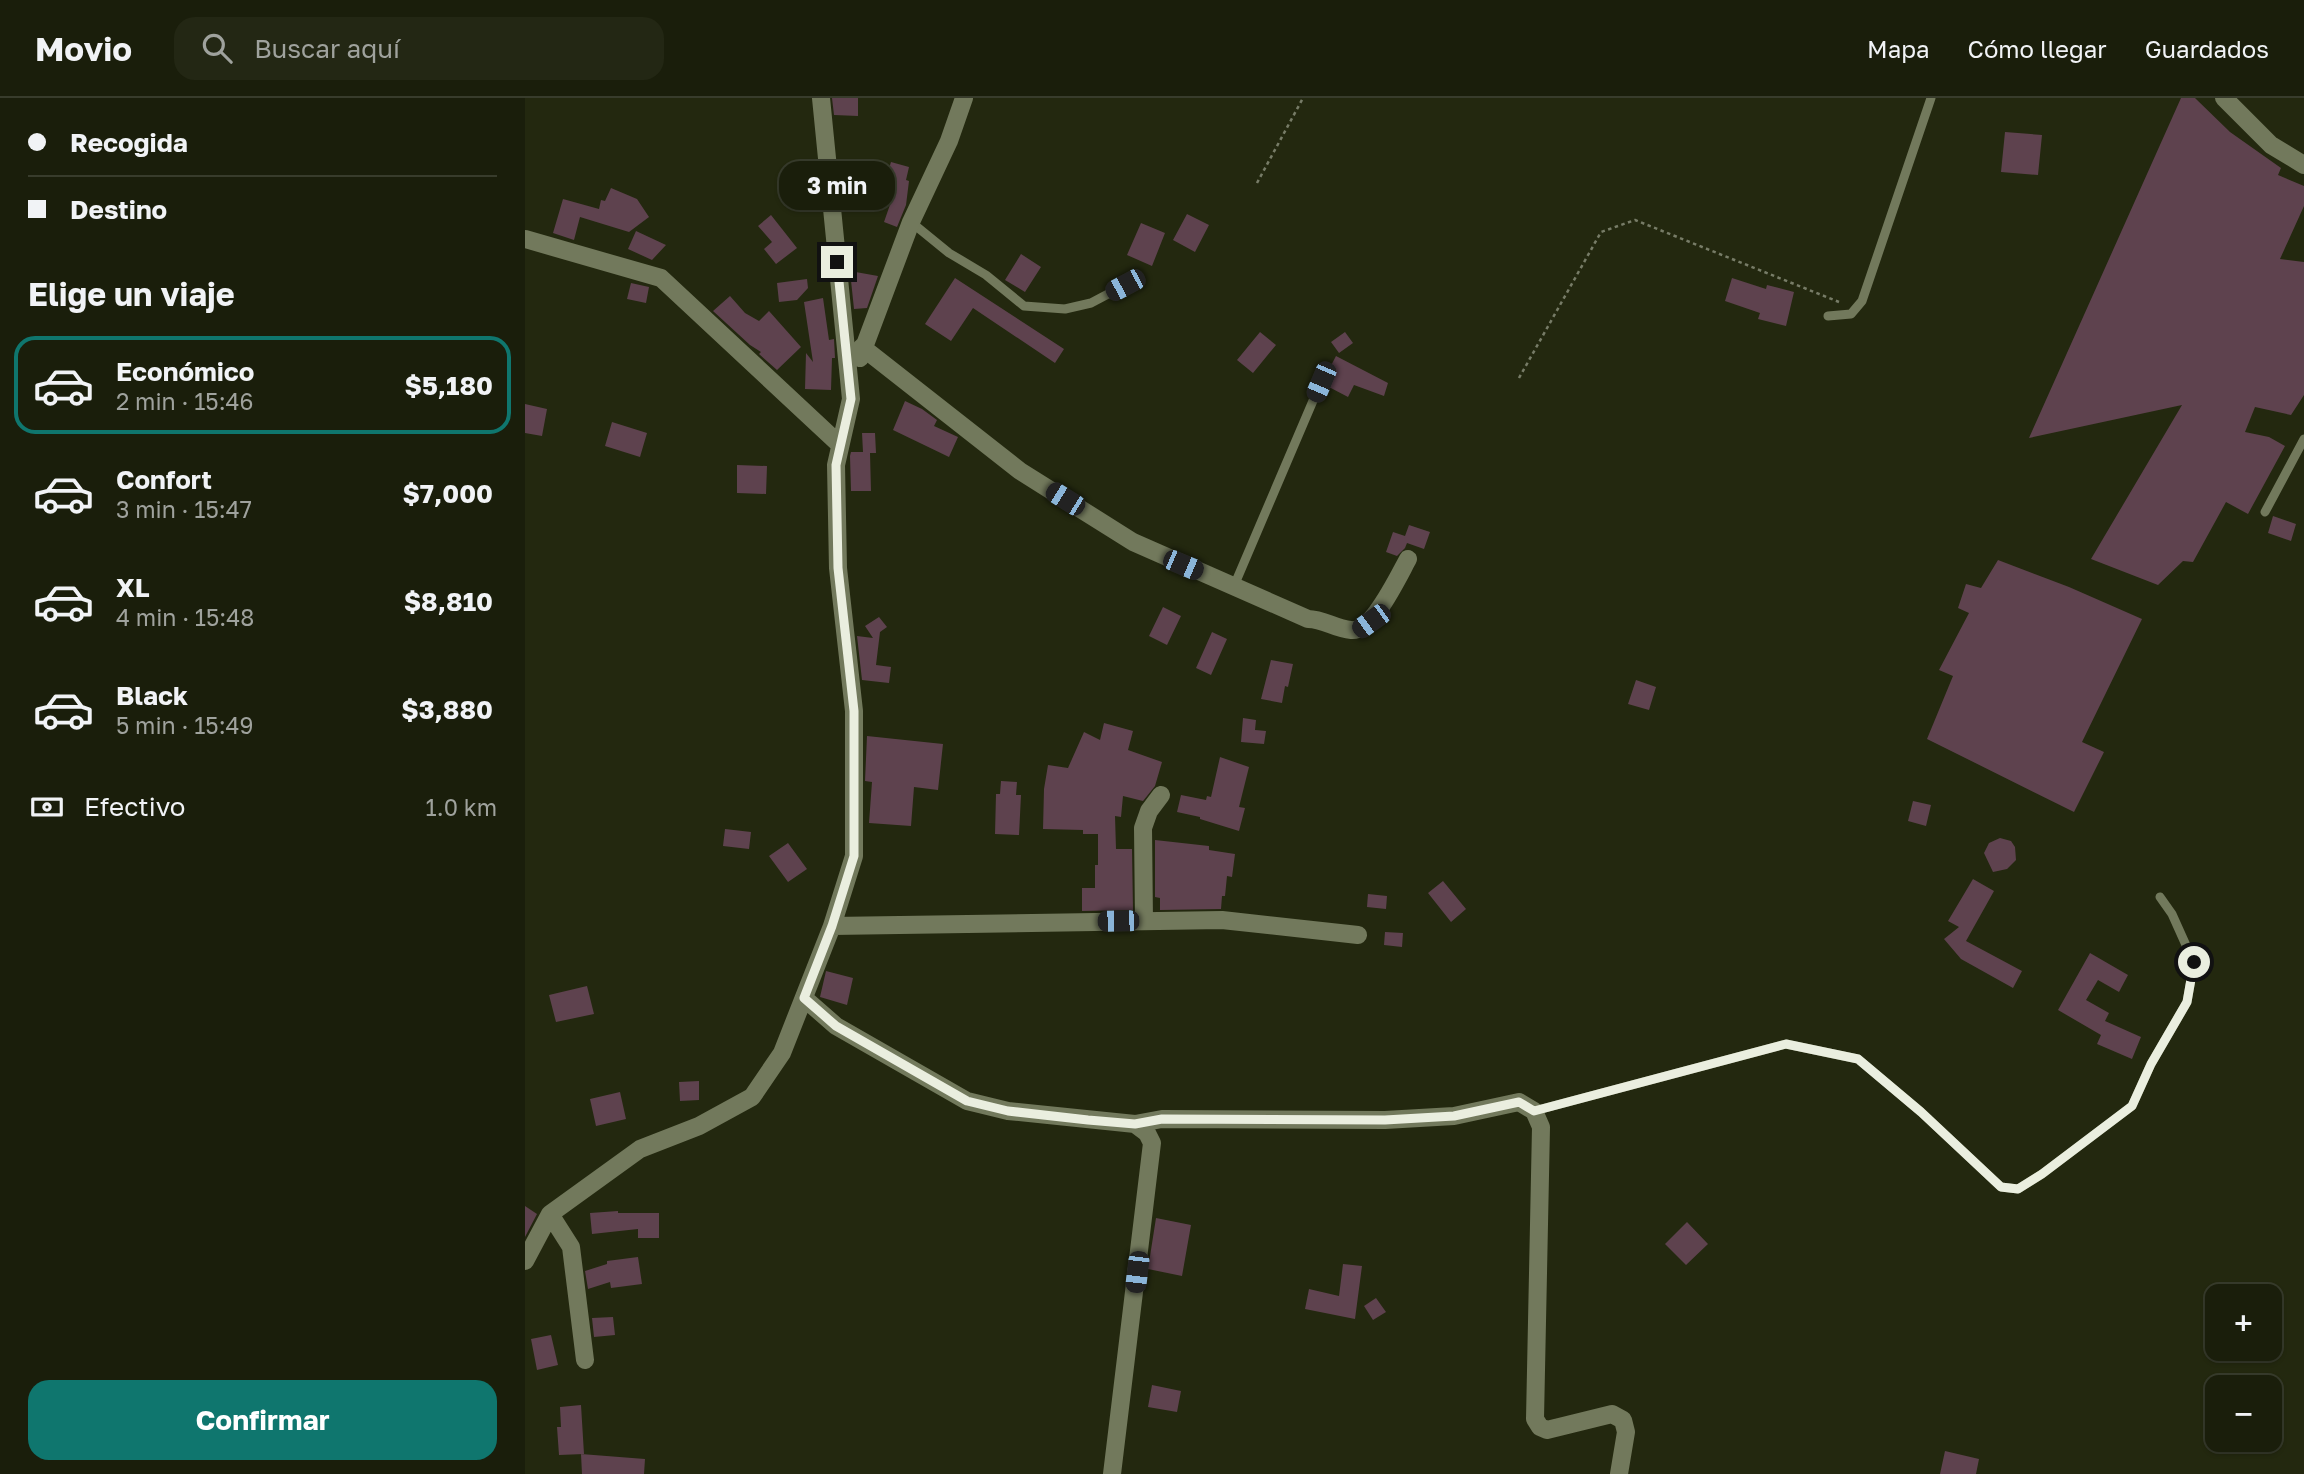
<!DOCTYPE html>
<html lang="es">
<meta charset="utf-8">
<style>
:root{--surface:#1a1e0b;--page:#232714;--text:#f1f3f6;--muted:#9fa29d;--line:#383c2c;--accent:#0f766e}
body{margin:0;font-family:"Golos Text",sans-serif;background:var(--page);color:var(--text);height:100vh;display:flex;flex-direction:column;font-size:26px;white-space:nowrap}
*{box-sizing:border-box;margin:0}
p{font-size:23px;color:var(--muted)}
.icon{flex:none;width:38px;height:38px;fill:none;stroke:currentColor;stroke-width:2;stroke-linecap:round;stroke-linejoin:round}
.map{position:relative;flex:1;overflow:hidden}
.panel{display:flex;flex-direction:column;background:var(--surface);width:525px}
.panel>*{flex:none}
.guide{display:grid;align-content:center;height:154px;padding:0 28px;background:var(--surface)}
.controls{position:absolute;left:1680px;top:1186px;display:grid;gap:14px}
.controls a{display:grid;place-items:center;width:77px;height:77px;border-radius:14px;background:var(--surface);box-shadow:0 2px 5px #0004,0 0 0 2px var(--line);font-size:35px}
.end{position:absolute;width:32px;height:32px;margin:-16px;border:9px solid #eaeedf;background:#111;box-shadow:0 0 0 4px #111}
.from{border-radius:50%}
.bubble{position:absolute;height:49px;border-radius:21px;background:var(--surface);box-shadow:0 2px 5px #0004,0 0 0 2px var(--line);font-size:23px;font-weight:700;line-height:49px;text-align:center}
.car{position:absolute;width:21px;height:42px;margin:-21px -10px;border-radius:9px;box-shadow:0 0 5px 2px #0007;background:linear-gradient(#222 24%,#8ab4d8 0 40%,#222 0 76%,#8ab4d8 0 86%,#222 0)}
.guide b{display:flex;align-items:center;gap:24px;height:66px;font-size:26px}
.guide b+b{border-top:2px solid var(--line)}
.guide i{width:18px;height:18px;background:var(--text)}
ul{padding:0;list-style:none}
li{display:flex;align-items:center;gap:21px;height:98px;margin:0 14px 10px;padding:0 14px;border:4px solid transparent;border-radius:21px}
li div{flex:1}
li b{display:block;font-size:26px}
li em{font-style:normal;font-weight:700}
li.active{border-color:var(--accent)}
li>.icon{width:63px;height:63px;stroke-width:1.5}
h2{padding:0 28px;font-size:32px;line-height:84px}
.pay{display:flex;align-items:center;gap:18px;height:77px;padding:0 28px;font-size:26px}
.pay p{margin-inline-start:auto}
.cta{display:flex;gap:14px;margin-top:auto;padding:14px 28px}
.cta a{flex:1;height:80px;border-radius:21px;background:var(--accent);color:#fff;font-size:28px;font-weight:700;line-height:80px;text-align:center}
header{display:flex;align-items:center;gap:42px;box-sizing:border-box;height:98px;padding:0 35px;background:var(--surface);border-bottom:2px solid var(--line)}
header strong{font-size:33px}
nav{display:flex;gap:38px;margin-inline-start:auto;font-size:24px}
.search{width:490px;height:63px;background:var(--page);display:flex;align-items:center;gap:18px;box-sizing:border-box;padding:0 24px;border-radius:21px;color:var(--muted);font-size:26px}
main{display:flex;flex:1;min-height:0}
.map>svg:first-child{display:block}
.building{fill:#5e424e}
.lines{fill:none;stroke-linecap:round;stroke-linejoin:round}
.path{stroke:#777c67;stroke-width:2.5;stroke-dasharray:3.5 3.5;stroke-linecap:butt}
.service{stroke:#72795c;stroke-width:9}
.minor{stroke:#72795c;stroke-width:18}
.route{stroke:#eaeedf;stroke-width:9}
</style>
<header>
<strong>Movio</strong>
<div class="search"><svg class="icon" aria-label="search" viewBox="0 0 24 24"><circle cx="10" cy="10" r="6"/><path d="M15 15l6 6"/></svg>Buscar aquí</div>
<nav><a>Mapa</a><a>Cómo llegar</a><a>Guardados</a></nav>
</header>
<main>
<section class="panel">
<div class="guide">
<b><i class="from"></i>Recogida</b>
<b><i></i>Destino</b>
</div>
<h2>Elige un viaje</h2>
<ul>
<li class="active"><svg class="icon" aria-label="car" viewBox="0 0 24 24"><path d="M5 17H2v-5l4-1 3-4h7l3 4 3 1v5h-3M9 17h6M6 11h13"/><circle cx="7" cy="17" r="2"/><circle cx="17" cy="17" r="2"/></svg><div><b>Económico</b><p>2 min · 15:46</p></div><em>$5,180</em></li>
<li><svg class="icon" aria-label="car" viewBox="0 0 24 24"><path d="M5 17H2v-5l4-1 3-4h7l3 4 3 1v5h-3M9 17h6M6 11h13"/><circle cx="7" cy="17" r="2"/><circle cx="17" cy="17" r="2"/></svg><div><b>Confort</b><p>3 min · 15:47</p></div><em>$7,000</em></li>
<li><svg class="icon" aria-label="car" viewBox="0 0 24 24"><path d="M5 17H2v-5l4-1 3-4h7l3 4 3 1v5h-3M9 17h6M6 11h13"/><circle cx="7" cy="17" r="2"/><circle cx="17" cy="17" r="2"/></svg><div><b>XL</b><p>4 min · 15:48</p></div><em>$8,810</em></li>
<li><svg class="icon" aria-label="car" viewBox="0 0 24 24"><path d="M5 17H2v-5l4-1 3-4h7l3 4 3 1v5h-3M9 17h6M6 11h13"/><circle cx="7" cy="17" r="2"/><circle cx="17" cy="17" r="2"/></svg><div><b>Black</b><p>5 min · 15:49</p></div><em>$3,880</em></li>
</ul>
<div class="pay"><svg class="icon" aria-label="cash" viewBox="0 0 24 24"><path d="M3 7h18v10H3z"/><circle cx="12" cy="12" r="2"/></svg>Efectivo<p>1.0 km</p></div>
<div class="cta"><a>Confirmar</a></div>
</section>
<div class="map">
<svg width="1779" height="1376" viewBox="0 0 1779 1376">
<rect width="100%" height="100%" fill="#23280f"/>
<!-- building -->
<path class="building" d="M307,0H333V18L309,17Z
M1656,0H1670L1705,34L1756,70L1753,77L1779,88V108L1755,161L1779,164V297L1766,317L1730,309L1720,334L1744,339L1760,348L1723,416L1701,404L1668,464L1658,463L1633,487L1566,461L1657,307L1504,340Z
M1480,34L1517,37L1513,77L1476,74Z
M366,64L384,69L381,82L384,83L381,107L372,129L359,124L368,98L356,96Z
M86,90L112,101L124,119L104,134L55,119L49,142L28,135L38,101L74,111L76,102L80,103Z
M662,116L684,127L670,154L648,142Z
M246,117L272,150L251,166L239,151L247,144L233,128Z
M616,125L640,135L627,168L602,157Z
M111,133L141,147L127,162L103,151Z
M496,156L516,169L500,194L480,182Z
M325,173L353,178L342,210L329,211Z
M430,180L539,251L530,265L448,210L426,243L400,226Z
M1207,180L1241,191L1242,187L1269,194L1261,228L1233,221L1235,215L1200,203Z
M282,181L283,190L272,202L254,204L252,185Z
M106,185L124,189L121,205L102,201Z
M205,198L220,215L234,223L244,213L276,249L252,272L234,256L236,254L225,247L188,213Z
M298,200L304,242L309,241L310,260H307L306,292L280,291L281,255L288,264L279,204Z
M735,234L751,247L728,275L712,262Z
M820,234L828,245L814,255L806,244Z
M811,258L863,285L859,298L829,287L823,299L802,288L803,283L800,279Z
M380,303L397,311L412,322L409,328L433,339L424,359L368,332Z
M0,306L22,311L17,338L0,335Z
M87,324L122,335L115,359L80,348Z
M337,335H350L351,355H345L346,393H326L325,358L326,354H338Z
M212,367L242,368L241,396L212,395Z
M1748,418L1771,426L1766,443L1743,435Z
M884,427L905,434L899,451L882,445L880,450L872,458L861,454L868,434L880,438Z
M1473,462L1544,489L1617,521L1557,644L1579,654L1549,714L1402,641L1428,578L1414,572L1444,515L1433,510L1441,486L1456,490Z
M638,509L656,518L642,547L624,538Z
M354,519L362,529L355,534L351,567L366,569L364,585L337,582L332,538L348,540L340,528Z
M687,534L702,541L686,577L671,570Z
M746,562L768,566L763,589L760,588L757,605L736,601Z
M1111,582L1131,589L1124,612L1103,606Z
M718,620L731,622L730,632L741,633L739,646L716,644Z
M579,625L608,633L603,652L637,664L630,688L618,703L598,698L596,719L590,718L591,751H607L608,812L557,813V790H570V767H573V736H558V732L518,731L519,691L523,667L543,670L559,634L575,642Z
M342,638L418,646L413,692L389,689L386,728L344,725L347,684L340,683Z
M695,659L724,669L714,709L720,710L714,733L675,721V719L652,714L656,697L681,702L682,698L686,699Z
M476,683L492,684L491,697H496L494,737L470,736L471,696H475Z
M1388,703L1406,707L1401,728L1383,723Z
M200,731L226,734L224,751L198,748Z
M1475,740L1486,743L1490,749L1491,762L1482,771L1468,774L1459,755L1464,745Z
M630,742L684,748V752L710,756L707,779L702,778L700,798H697L696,811L635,812V800L630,799Z
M263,745L282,771L263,784L244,758Z
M1448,781L1469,793L1441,843L1497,873L1488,890L1436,861L1419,841L1434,829L1423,823Z
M918,783L941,811L926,824L903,795Z
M843,796L862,798L861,811L842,809Z
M860,834L878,835L877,849L859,847Z
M1565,855L1603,877L1594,894L1573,882L1561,902L1584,915L1580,923L1616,939L1607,961L1572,946L1576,937L1533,912Z
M301,873L328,880L322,907L295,899Z
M62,888L69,916L31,924L24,897Z
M174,983V1002L155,1003L154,984Z
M95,994L101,1021L71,1028L65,1001Z
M0,1108L12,1116L0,1139Z
M93,1113V1115H134V1140H113V1131L67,1136L65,1115Z
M631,1120L666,1127L657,1178L623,1171Z
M1162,1124L1183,1146L1161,1167L1140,1146Z
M113,1159L117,1186L86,1190L85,1184L63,1191L60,1173L82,1166V1163Z
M818,1166L837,1168L830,1221L780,1211L784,1191L814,1198Z
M851,1200L861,1214L848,1222L839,1208Z
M88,1219L90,1237L69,1239L67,1220Z
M26,1237L33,1267L12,1272L6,1241Z
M627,1287L656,1293L652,1314L623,1309Z
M56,1307L59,1356L34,1357L32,1329H36L35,1309Z
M1420,1353L1454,1361L1451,1376H1415Z
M56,1356L120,1361L119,1376H57Z"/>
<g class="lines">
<!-- path -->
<path class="path" d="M732,85L778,0
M994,280L1076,134L1110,122L1314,204"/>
<!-- service -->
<path class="service" d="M386,124L424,155L461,177L499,208L540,211L566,205L600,187
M1303,218L1326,216L1337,203L1406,0
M1740,414L1779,341
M709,488L796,284
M1009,1013L1261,946L1333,961L1396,1014L1476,1089L1493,1091L1517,1076L1607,1008L1626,966L1662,904L1669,865L1647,816L1635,799"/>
<!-- minor -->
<path class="minor" d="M1699,0L1746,47L1779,67
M0,141L136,180L314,346
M337,249L495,373L608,444L783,521C799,521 810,531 826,532C847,535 873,479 883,461
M335,260L386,124L424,43L439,0
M619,823L618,730L624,713L636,697
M307,828L697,822L833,837
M279,900L311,928L442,1003L483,1013L610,1026L622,1035L627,1045L587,1376
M610,1026L637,1021L860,1022L929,1018L994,1004L1009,1013L1016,1029L1010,1321L1015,1329L1022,1332L1087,1316L1098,1322L1101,1334L1094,1376
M25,1116L46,1149L60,1262
M0,1163L25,1116L115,1051L174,1028L227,999L257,955L307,828L329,758V613L313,470L311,367L326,301L296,0"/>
</g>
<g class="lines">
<!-- route -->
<path class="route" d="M312,164L326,301L311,367L313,470L329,613V758L307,828L279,900L311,928L442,1003L483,1013L563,1022L610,1026L637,1021L860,1022L929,1018L994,1004L1009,1013L1261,946L1333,961L1396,1014L1476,1089L1493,1091L1517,1076L1607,1008L1626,966L1662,904L1669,864"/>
</g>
</svg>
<div class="controls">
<a>+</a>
<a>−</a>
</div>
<i class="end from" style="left:1669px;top:864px"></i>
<i class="end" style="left:312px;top:164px"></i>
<div class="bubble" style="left:254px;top:63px;width:116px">3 min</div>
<i class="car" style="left:600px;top:187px;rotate:242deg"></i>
<i class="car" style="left:796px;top:284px;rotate:203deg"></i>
<i class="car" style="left:540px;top:401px;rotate:302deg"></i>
<i class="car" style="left:658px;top:467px;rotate:113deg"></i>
<i class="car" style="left:846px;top:523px;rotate:234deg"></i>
<i class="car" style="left:593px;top:823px;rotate:269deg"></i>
<i class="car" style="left:612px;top:1174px;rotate:187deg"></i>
</div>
</main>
